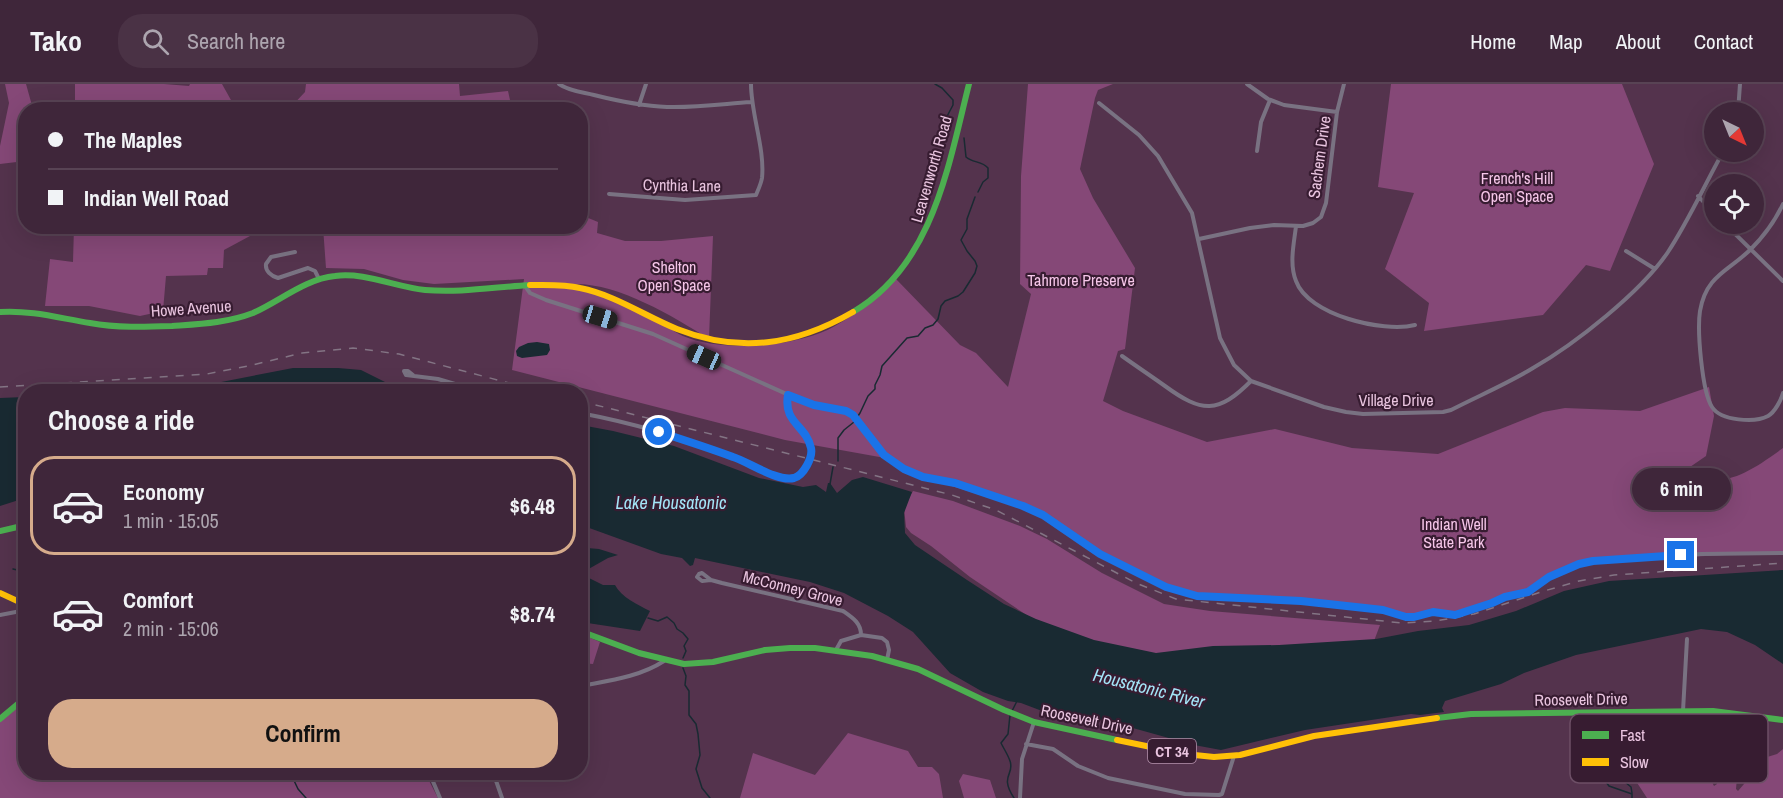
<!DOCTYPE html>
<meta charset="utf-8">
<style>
:root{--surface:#3f263a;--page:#4a3245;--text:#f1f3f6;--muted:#ada5af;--line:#584354;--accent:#d6ab8b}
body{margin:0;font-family:"Archivo Narrow",sans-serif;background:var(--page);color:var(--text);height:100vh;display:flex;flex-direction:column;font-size:22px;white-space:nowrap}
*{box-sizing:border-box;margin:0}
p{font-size:20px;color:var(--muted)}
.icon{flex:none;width:33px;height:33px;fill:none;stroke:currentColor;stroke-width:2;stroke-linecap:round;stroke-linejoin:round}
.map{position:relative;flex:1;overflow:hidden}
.side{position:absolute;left:18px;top:300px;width:570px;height:396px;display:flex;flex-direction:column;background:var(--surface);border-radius:24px;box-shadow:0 6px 24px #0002,0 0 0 2px var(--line)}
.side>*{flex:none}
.guide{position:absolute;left:18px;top:18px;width:570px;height:132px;border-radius:24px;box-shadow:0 6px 24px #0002,0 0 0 2px var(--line);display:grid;align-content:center;height:132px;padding:0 30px;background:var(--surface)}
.needle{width:39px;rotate:137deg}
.buttons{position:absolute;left:1704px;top:18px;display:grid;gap:12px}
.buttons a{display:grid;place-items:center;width:60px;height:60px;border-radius:50%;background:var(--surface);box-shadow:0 6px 24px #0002,0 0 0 2px var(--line);font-size:30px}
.end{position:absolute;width:27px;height:27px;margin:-14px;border:8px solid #1a73e8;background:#fff;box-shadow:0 0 0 3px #fff}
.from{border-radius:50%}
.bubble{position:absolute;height:42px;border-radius:21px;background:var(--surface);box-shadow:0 6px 24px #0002,0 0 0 2px var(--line);font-size:20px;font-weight:700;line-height:42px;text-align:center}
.car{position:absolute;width:18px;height:36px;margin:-18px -9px;border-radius:8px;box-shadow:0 0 4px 2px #0007;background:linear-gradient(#222 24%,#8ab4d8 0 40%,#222 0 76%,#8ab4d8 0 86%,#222 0)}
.guide b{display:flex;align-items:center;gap:21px;height:57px;font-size:22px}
.guide b+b{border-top:2px solid var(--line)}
.guide i{width:15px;height:15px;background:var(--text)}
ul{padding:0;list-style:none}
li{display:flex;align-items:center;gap:18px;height:99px;margin:0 12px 9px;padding:0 18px;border:3px solid transparent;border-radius:24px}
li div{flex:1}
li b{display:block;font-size:22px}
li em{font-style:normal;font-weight:700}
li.active{border-color:var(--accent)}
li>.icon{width:54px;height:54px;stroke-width:1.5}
h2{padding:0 30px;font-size:27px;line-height:72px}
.cta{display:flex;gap:12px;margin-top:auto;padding:12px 30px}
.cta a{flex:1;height:69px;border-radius:24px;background:var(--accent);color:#111;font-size:24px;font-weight:700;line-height:69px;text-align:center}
header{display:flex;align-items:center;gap:36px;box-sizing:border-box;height:84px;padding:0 30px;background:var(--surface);border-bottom:2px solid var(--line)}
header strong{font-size:28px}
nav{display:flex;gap:33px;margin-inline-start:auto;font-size:21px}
.search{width:420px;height:54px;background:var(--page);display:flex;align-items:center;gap:15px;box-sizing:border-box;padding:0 21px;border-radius:24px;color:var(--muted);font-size:22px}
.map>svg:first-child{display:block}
.green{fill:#854877}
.water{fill:#192a32}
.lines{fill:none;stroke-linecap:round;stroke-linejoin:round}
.stream{stroke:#192a32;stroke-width:1.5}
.street{stroke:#797282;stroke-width:4}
.fast{stroke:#4caf50;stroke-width:6}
.slow{stroke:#ffc107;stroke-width:6}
.rail{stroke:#837484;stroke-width:1.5;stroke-dasharray:8 8;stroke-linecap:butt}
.route{stroke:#1a73e8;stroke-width:8}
.labels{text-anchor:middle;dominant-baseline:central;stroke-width:4.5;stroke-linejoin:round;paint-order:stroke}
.shield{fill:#371c31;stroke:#b492ac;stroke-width:1.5}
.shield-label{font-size:15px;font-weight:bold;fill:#eac5e0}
.street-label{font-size:16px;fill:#eac5e0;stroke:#371c31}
.park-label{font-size:16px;fill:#f6c6e9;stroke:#371c31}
.water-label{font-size:18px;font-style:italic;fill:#a3e5f7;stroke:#371c31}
.key{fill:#371c31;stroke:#6d4f66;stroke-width:1.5}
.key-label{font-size:16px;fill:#eac5e0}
</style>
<header>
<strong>Tako</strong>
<div class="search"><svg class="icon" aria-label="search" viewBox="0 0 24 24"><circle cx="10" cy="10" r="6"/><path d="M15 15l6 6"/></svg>Search here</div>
<nav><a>Home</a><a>Map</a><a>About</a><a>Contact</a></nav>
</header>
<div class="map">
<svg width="1783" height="714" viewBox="0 0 1783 714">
<rect width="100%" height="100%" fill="#54334d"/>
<!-- green -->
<path class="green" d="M5,0H26L33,25L26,26L25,77L0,80V62L9,19Z
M75,0H164L189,2L190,0H222L236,25H75Z
M306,0H459L460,12L508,7L512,25H289L305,8Z
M1028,0H1113L1098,6L1095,14L1080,85L1093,114L1135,184L1125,265L1118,267L1103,317L1123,327L1207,358L1275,345L1352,364L1438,370L1543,328L1565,324L1640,327L1709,303L1714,332L1706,372L1690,383V386C1718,412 1758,382 1783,364V468L1586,478L1553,491L1535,502L1498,518L1464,529L1398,532L1375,526L1275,516L1198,512L1179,509L1120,481L1080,459L1031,426L925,394L902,385L885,374L785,356L512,286L524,195L434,200L403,196L364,185L326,184L323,143L580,142L581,131L598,138L597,149L625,157H661L713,152L709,255C673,232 619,200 576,200C601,208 628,221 652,233C662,238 672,247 683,252C722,269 799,263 835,242C858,229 877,213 896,195L960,261L976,269L1008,303L1031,210L1020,200L1021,92Z
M1391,0H1622L1654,80L1610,187L1586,181L1543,231L1424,247L1429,219L1385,185L1414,109L1378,103Z
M74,143L262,142V143L261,146L224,166L223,184H208L207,191L166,192L163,227L140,232L89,222H45L50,175L73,178Z
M913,407L953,417L1020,442L1047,455L1102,489L1164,520L1210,527L1380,541L1374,557L1144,574L1037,538L970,493L931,462L911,449L906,443L904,424Z
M581,550L600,558L593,580L581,579Z
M25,617L26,688L425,689L438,714H0V638Z
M1689,632H1701L1697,687L1709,692L1714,702L1717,700L1723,632L1742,635L1736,705L1738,707L1756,686H1763L1764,674L1777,670L1783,665V714H1647L1630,688Z
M848,649L908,667L918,683H932L939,690L943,714H740L753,669L815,691Z
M963,690L990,696L996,714H964L959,697Z"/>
<!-- water -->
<path class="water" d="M537,258L549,260L550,266L547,271L522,274L517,272L516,267L519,263L528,259Z
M293,284H338L361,286L403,307H102L211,300Z
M25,313V414L0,422V314Z
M581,341L613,347L674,362L759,394L803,403L816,401L826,408L828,399H830L837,409L852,396L863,393L912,408L904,429L905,449L915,461L967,496L1004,520L1036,535L1094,556L1156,569L1213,562L1279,561L1376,555L1418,547L1469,541L1516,527L1564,507L1609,497L1783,486V580L1755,561L1727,548L1701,545L1576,571L1524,589L1501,600L1445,617L1442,624L1444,628L1420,631L1411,630L1305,646L1221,666L1194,661L1104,636L1077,635L1050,630L1021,619L1008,617L983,608L950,589L913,548L888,532L844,509L810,498L695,474L693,481L690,482L682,474L661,470L581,441Z
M587,464L599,465L618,471L608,474L585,487L583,491L603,501H615C621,513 638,521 650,527L640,547L581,538V466Z"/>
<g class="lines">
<!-- stream -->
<path class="stream" d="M935,0L942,4L953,16V21L944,38V40L947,41
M964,54L966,73C973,79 982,77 988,84V94L983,98L978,108
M838,377V354L844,346L854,338L860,329L868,312L875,305V301L880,291L882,282L907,254L918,252L925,244L933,241L938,235L941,222L945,217L958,212L963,208L975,189L977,182L975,177L967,167L961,156L967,145V135L975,113
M830,400L833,383
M13,485L26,488
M648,534L658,537L667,533L674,539L677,545L683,549L688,555L684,562L686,567L683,574
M683,584L686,592L685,601L689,607V631L696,640L698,650L700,671L696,685L702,704L710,714
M1012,627L1017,617
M1010,631L1008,650L1001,659C1004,665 1008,671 1010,677C1015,691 999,691 1014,714
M1621,632L1623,645C1610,660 1610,679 1606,698L1609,702L1632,710V714
M1611,676H1615L1621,672L1623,674L1625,698L1631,703L1632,709
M290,688L298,705L306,714"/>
<!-- street -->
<path class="street" d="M559,0C569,7 582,8 594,11C618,17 643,22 667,23C695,24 723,20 751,18
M1247,0L1268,15L1284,21L1337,28
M1099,19L1139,51L1158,72L1192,129L1220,254L1234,281L1251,297L1324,323L1346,328L1363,330L1443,328L1451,326C1478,312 1507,300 1533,284C1575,260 1641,208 1668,168C1689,136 1705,100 1723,68
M639,21L646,0
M1738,28L1740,0
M1257,67L1261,38L1270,16
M609,110L685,116L756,111C758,106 761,100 762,94C765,65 751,30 751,0
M1698,112L1714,129
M1783,120C1775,137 1764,152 1751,165C1729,187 1706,191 1700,227C1697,246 1702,308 1712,323C1721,337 1755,339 1768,332C1775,328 1781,316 1783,309
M1725,140L1783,197
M1296,142C1294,160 1289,179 1296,197C1308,231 1383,249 1415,241
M1199,155L1250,144L1274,141L1303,142L1313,139L1321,133L1326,119L1337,28L1344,0
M1626,167L1655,185
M295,168L271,173L266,180C265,187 271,192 278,194L308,184L315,187L319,195
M525,202L530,209L546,216L653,250L800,316L849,328L861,339L884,371L904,385L923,393L955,399L1023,422L1043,431L1100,470L1166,503L1197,512L1301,517L1383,526L1406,533H1414L1433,528L1455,531L1492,519L1505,513L1528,508L1549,493L1567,484L1593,477L1701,470L1783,469
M1122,272C1136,282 1151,292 1165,302C1202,329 1218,330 1251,297
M413,291L408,287H404L406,291L438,295L482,308
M580,329C633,339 684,354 734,373C752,379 770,394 790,393C800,393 805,385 809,376C820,351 782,342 788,311
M711,496L702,497L697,493L699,490L702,489L711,496L722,499L843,527C853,534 861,539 861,551L841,557L836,566
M0,531L26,526
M861,551L882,554L887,558L889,566L887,576
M580,600L586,601C613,596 641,592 664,577
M1683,627L1687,555
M1026,660L1053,665L1078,682L1108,694L1185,710L1219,711L1222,710L1234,672
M429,688L440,714
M493,688L502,714
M1020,714L1022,675L1034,638"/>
<!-- fast -->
<path class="fast" d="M0,228C31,226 59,234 90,239C117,244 145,243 172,242C200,240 227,239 253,229C280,217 305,195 335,192C365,188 395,203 425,206C460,209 495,203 530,201
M853,228C933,181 948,83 969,0
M0,447L26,441
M580,547L639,569L684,580L713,578L765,566L790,564H815L872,572L918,585L1004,626L1034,638L1117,656
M1437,634L1471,630L1713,627L1783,636
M0,635L26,613"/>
<!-- slow -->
<path class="slow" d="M530,201C547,201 564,200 580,204C615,211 645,232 677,245C740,270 796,261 853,228
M0,509L26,521
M1117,656L1185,670L1214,673L1240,671L1314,652L1437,634"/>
<!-- rail -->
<path class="rail" d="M0,303L207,290L248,282L302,269L353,264L399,270L543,308
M580,317L952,411L996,426L1136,499L1176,515L1402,539L1436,537L1474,530L1544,507L1579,497L1614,491L1783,479"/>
</g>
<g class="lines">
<!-- route -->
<path class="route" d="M659,348C684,356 709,364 733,373C749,378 777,398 794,394C804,391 813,373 811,364C806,341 783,339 788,311L814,321L846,327L853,331L884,371L904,385L923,393L955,399L1023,422L1043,431L1100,470L1166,503L1197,512L1301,517L1383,526L1406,533H1414L1433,528L1455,531L1492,519L1505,513L1528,508L1549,493L1579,480L1593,477L1681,471"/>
</g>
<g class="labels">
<!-- shield labels -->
<rect class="shield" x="1148" y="655" width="48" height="24" rx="4.5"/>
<g class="shield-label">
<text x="1172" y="667">CT 34</text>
</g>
<!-- street labels -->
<g class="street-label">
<text transform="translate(1319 73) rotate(-82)">Sachem Drive</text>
<text transform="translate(931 85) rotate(-74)">Leavenworth Road</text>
<text transform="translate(682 101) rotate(1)">Cynthia Lane</text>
<text transform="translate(191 224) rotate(-4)">Howe Avenue</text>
<text x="1396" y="316">Village Drive</text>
<text transform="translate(793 504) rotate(14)">McConney Grove</text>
<text transform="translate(1581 615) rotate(-1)">Roosevelt Drive</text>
<text transform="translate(1087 635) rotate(12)">Roosevelt Drive</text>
</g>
<!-- park labels -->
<g class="park-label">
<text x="1517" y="94">French's Hill<tspan x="1517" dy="18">Open Space</tspan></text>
<text x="674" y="183">Shelton<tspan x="674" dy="18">Open Space</tspan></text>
<text x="1081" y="196">Tahmore Preserve</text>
<text x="1454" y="440">Indian Well<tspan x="1454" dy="18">State Park</tspan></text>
</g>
<!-- water labels -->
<g class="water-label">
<text x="671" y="418">Lake Housatonic</text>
<text transform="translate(1149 604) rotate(14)">Housatonic River</text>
</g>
</g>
<!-- legend -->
<rect x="1570" y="630" width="198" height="69" rx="9" class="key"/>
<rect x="1582" y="647" width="27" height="8" fill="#4caf50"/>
<rect x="1582" y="674" width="27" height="8" fill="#ffc107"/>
<g class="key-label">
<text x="1620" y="657">Fast</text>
<text x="1620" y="684">Slow</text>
</g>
</svg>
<div class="buttons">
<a><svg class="needle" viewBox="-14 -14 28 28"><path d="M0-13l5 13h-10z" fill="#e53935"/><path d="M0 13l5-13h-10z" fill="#ada5af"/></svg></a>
<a><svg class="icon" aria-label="locate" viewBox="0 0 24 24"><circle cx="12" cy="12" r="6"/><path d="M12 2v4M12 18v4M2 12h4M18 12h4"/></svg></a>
</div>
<i class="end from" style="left:659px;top:348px"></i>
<i class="end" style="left:1681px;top:471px"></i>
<div class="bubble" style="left:1632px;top:384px;width:99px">6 min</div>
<i class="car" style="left:600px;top:233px;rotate:107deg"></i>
<i class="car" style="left:704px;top:273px;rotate:294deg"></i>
<div class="guide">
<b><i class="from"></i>The Maples</b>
<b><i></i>Indian Well Road</b>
</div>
<section class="side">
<h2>Choose a ride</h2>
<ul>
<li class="active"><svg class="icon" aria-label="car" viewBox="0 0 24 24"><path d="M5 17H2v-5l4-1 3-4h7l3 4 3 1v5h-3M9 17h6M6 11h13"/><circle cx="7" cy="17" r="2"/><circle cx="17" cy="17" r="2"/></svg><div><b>Economy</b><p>1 min · 15:05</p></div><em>$6.48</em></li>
<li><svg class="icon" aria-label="car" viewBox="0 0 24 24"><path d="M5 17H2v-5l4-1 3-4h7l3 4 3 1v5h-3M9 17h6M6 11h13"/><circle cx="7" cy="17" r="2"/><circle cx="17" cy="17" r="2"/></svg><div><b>Comfort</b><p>2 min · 15:06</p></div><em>$8.74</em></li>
</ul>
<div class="cta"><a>Confirm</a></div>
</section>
</div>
